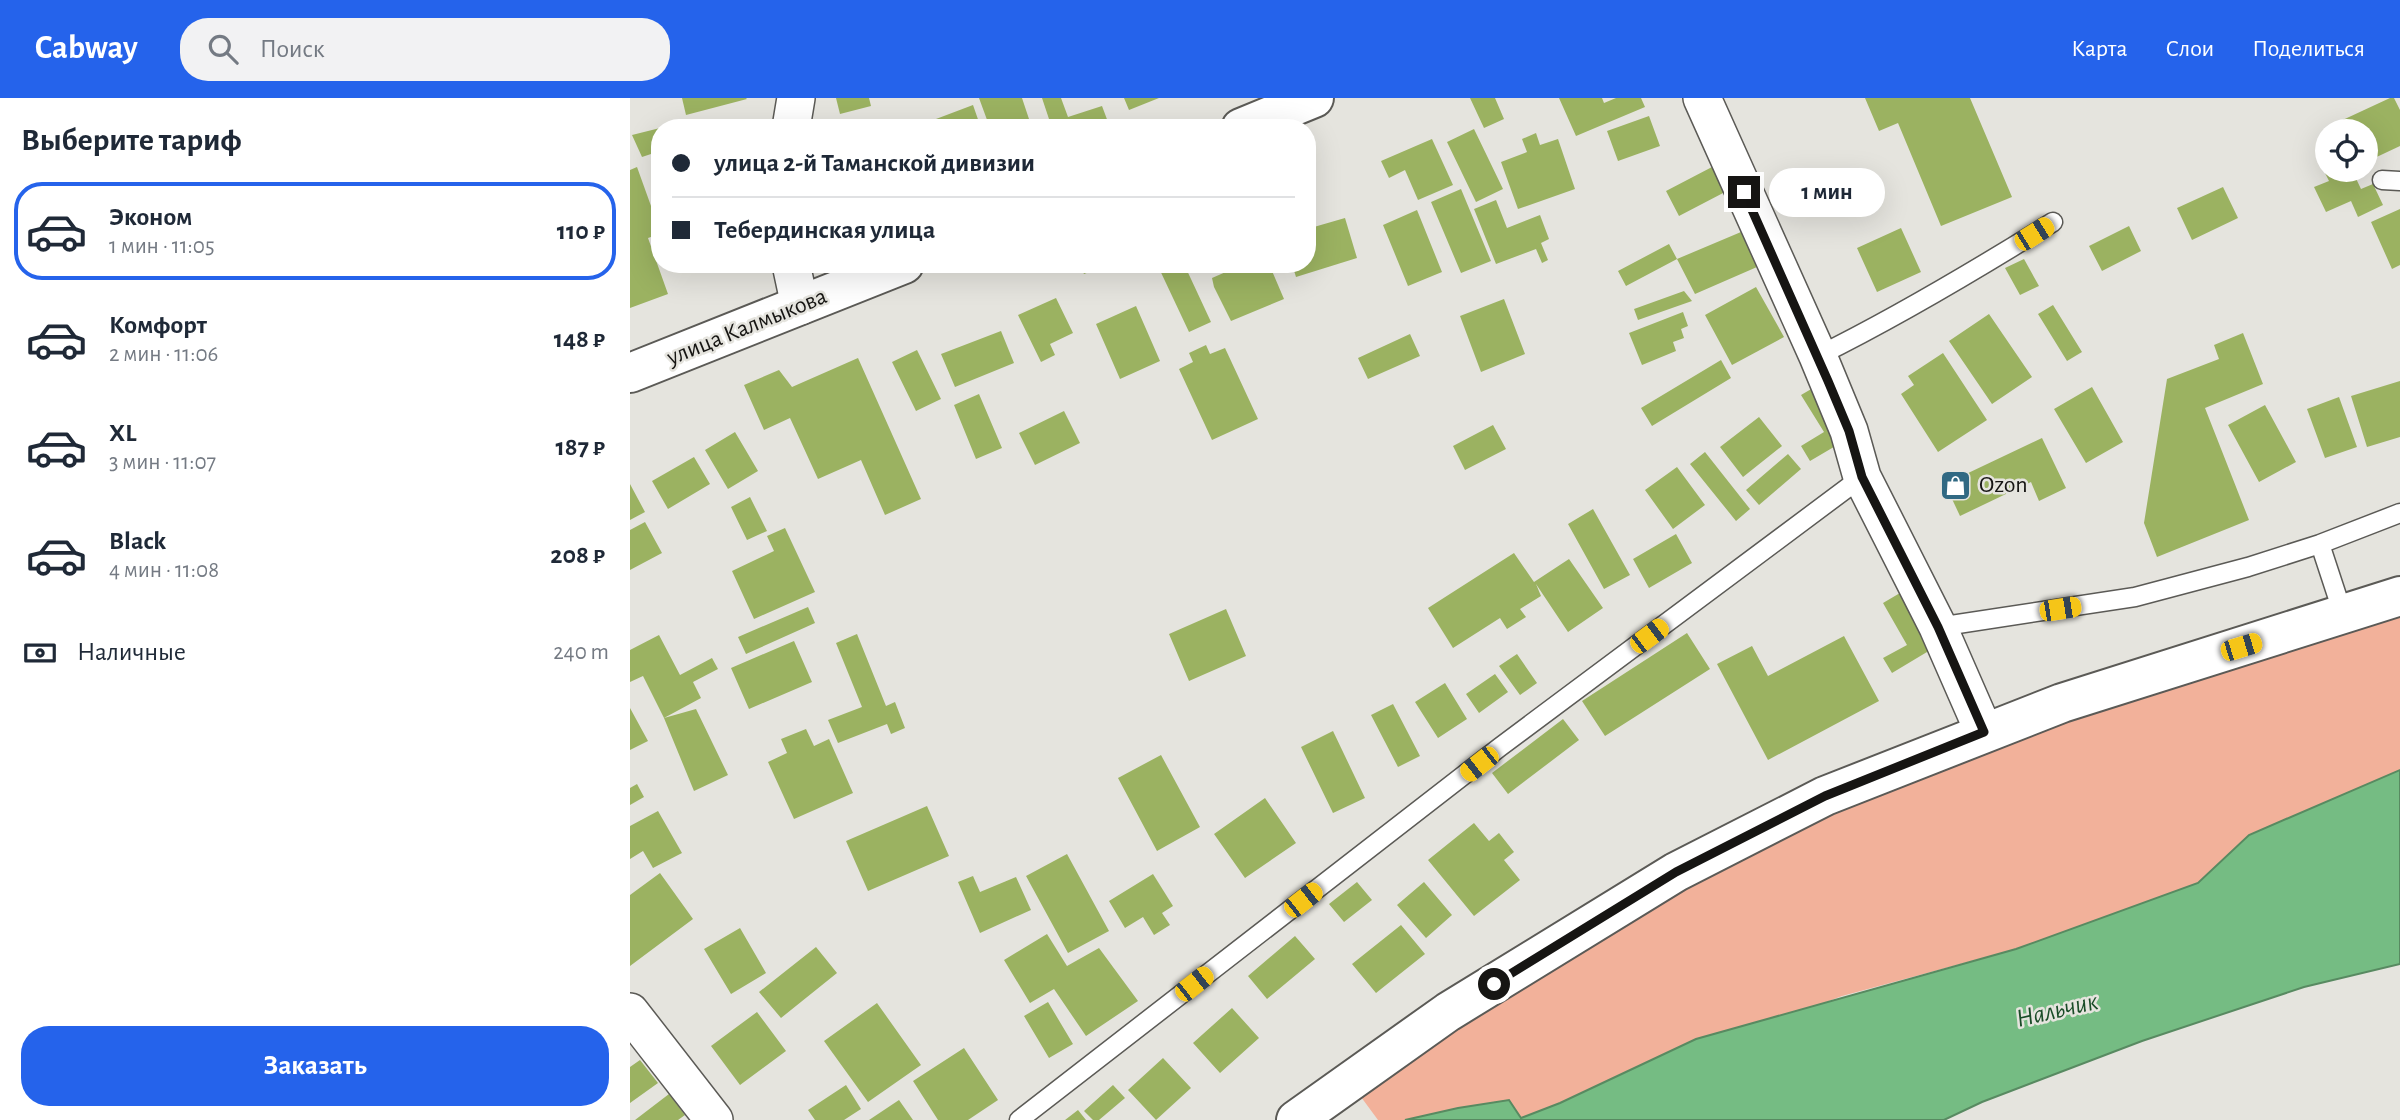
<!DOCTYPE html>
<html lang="ru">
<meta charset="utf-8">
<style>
:root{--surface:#fff;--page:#f2f2f3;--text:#1f2937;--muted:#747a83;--line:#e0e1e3;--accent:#2563eb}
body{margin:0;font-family:"Alegreya Sans",sans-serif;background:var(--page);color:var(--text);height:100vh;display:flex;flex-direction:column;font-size:26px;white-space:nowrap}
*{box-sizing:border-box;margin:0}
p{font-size:23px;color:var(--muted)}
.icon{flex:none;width:38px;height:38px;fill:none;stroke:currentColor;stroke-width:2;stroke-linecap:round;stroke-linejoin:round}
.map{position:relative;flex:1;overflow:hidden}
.side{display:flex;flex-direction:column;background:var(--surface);width:630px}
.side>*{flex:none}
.banner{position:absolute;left:21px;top:21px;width:665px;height:154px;border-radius:28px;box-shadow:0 7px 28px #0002;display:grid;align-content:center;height:154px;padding:0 21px;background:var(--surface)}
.controls{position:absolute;left:1685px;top:21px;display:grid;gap:14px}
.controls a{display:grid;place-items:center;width:63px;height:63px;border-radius:50%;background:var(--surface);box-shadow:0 7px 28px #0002;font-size:35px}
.end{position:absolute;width:32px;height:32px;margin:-16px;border:9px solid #161513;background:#fff;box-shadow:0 0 0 4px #fff}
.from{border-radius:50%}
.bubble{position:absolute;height:49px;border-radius:24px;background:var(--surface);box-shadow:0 7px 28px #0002;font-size:23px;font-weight:700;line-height:49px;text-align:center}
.car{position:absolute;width:21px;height:42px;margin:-21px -10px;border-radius:9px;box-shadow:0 0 5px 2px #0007;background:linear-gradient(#f5c518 24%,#345 0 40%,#f5c518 0 76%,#345 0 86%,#f5c518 0)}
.banner b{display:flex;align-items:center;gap:24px;height:66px;font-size:26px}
.banner b+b{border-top:2px solid var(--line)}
.banner i{width:18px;height:18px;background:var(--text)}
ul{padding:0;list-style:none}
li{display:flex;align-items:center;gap:21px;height:98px;margin:0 14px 10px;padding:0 7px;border:4px solid transparent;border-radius:28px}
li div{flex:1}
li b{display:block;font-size:26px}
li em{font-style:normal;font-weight:700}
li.on{border-color:var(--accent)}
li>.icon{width:63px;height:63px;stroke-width:1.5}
h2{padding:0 21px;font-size:32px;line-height:84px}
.pay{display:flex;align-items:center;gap:18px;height:77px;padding:0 21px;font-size:26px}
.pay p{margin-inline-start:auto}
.primary-button{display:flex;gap:14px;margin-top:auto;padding:14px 21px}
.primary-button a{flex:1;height:80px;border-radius:28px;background:var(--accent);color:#fff;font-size:28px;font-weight:700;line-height:80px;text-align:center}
header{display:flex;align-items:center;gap:42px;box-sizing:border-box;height:98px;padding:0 35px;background:var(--accent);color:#fff}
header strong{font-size:33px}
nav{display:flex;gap:38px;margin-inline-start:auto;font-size:24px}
.search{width:490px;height:63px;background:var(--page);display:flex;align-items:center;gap:18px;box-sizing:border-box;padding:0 24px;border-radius:28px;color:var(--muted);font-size:26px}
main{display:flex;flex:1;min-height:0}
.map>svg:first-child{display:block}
.green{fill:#f2b19a}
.water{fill:#75bc83;stroke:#588a61;stroke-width:2}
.building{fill:#9bb261}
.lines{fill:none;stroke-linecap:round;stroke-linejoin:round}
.service-casing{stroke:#5b5a56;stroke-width:21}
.minor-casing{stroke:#5b5a56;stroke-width:40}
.tertiary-casing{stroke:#5b5a56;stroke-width:42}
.secondary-casing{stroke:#5b5a56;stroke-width:42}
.service{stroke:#fff;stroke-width:18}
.minor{stroke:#fff;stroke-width:37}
.tertiary{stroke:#fff;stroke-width:38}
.secondary{stroke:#fff;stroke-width:38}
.route{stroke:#161513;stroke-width:9}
.labels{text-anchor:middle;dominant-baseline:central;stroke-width:5;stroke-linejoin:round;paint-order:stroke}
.street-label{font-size:24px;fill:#161513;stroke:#e5e4de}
.poi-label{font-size:24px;fill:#161513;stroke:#e5e4de;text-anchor:start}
.water-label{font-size:26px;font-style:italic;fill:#194c27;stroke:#e5e4de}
</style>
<header>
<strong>Cabway</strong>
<div class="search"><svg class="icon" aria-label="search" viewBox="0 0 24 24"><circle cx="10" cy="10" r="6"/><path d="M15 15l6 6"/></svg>Поиск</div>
<nav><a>Карта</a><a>Слои</a><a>Поделиться</a></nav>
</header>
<main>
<section class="side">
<h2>Выберите тариф</h2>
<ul>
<li class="on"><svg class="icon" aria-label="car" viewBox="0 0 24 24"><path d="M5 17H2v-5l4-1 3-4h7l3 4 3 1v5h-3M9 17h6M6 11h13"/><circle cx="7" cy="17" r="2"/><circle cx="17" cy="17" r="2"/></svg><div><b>Эконом</b><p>1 мин · 11:05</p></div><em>110 ₽</em></li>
<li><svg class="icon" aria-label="car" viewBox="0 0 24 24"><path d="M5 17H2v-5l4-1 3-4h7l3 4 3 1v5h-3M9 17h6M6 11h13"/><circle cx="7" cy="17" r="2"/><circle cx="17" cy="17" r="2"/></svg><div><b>Комфорт</b><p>2 мин · 11:06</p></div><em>148 ₽</em></li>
<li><svg class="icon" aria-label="car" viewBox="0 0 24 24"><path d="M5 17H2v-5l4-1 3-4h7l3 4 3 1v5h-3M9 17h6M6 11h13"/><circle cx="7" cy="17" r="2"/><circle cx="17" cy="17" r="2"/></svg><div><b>XL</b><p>3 мин · 11:07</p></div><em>187 ₽</em></li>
<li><svg class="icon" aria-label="car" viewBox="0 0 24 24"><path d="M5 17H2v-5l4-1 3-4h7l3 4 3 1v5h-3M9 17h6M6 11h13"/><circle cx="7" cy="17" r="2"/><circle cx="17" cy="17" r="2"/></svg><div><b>Black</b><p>4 мин · 11:08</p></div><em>208 ₽</em></li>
</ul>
<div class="pay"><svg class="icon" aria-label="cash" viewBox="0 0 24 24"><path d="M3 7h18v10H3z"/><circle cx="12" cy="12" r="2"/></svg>Наличные<p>240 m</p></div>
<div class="primary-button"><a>Заказать</a></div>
</section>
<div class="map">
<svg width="1770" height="1022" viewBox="0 0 1770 1022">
<rect width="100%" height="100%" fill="#e5e4de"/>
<!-- green -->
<path class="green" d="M1770,498V672L1619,737L1568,785L1386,851L1212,898L891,1021L879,1002L828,1010L775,1022H748L720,984L1195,698Z"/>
<!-- water -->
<path class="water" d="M1770,672V866L1674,889L1512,943L1352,1004L1314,1022H775L828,1010L879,1002L891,1020L930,1005L1066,941L1386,851L1568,785L1619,737Z"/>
<!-- building -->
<path class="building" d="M52,0H116L117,1L56,17Z
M206,0H239L241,8L210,16Z
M349,0H392L402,30H360Z
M412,0H431L438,19L472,8L478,24L463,30H422Z
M494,0H529L499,12Z
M840,0H865L874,21L854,30Z
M929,0H972L974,5L986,0H1011L1015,9L946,38Z
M1235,0H1340L1382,99L1311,128L1268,25L1249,33Z
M1760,0H1764L1770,12V48L1736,64V33H1708L1704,26Z
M343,7L351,30H310L306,21Z
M1019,18L1030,48L988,63L977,33Z
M30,30V53L12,59L2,37Z
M844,31L873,91L846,104L817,44Z
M906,35L910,47L928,41L945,91L888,111L871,64L897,54L892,41Z
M802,41L823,87L788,102L775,72L759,80L751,63Z
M7,69L30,133V136L18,140L38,196L0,210V72Z
M1082,69L1095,94L1049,118L1036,93Z
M1704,72H1722L1731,91L1743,86L1753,107L1728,119L1721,103L1696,114L1684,89L1699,83L1695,75Z
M1593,89L1608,120L1562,142L1547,110Z
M831,91L861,163L831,175L801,104Z
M866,102L877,130L910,117L919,141L911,145L918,162L912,165L906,151L866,166L844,111Z
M1770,111V167L1762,171L1741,124Z
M787,112L812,174L778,188L753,127Z
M715,120L727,160L666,179L662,166H677V131Z
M1499,128L1511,153L1472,173L1459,148Z
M1271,130L1291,174L1247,194L1227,150Z
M1111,134L1127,169L1065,196L1047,161Z
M1039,146L1047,161L996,188L988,173Z
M1394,161L1409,188L1390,197L1375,170Z
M449,166H479L454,176Z
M527,166H554L581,224L559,234Z
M614,166H639L654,201L601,223L584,189L582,180Z
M1126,189L1154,239L1102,267L1075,217Z
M1054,193L1062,203L1008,222L1004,211Z
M426,200L443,235L420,246L425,257L411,264L388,217Z
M874,201L895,256L851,274L830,218Z
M1423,207L1452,254L1437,263L1408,216Z
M506,208L530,263L490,281L466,226Z
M1053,214L1058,228L1051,231L1054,240L1043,244L1046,253L1012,267L999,235Z
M1359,216L1402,279L1362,306L1319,243Z
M371,233L384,265L325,289L311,256Z
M1613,235L1633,286L1575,310L1619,422L1527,459L1514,425L1537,281L1589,261L1584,247Z
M780,236L790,258L738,281L728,260Z
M576,247L580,256L595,250L628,321L582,342L549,271L563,264L559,255Z
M287,252L311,301L286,313L262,264Z
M1313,255L1357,322L1308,354L1271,296L1284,287L1278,278Z
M228,260L291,401L255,417L231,362L188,381L160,320L134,332L114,287L149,272L162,289Z
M1091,262L1101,280L1022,328L1011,310Z
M1770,283V339L1737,349L1721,298Z
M1462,289L1493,344L1456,365L1424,311Z
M1183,290L1214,343L1180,363L1171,348L1194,334L1171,297Z
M349,296L372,350L346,361L324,307Z
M1709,299L1727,349L1695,360L1677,311Z
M1635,307L1666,364L1629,384L1598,327Z
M434,313L450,345L405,367L389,335Z
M1129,319L1152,348L1113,379L1090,349Z
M863,327L876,351L835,372L823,348Z
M105,334L128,373L98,391L75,352Z
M1412,340L1436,390L1409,403L1401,384L1330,418L1315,386Z
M1075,354L1120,411L1106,423L1060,366Z
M1158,356L1171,371L1129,407L1116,392Z
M64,359L80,386L38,411L22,383Z
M1047,369L1075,407L1043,431L1015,392Z
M0,386L15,414L0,422Z
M120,399L137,433L117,442L101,409Z
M963,411L1000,477L974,491L938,426Z
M15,424L32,455L0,472V432Z
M155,430L185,494L124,521L102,473L144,453L137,438Z
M1046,436L1062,465L1019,490L1003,461Z
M884,455L904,484L939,461L973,510L938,534L906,486L911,498L890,511L896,519L877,531L870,520L823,550L798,510Z
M1270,495L1302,551L1262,575L1253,560L1277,547L1253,505Z
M178,509L185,525L116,556L108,539Z
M596,511L616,558L559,583L539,536Z
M1057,535L1080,571L975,638L952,603Z
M227,536L256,608L265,604L275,630L261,636L257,626L208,645L198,622L232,609L206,545Z
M29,537L50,577L82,560L88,571L63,584L71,600L34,620L13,578L0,584V552Z
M1214,538L1249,603L1138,662L1087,566L1122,548L1138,578Z
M164,543L182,584L119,611L101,570Z
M887,556L907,585L890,597L869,568Z
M865,576L878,594L849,615L836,596Z
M815,585L837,621L808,640L785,604Z
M763,606L790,658L768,669L741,617Z
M0,610L18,643L0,652Z
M66,611L98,677L64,693L34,620Z
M933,621L949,642L878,696L862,675Z
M176,631L184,648L199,641L223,695L164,721L138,664L157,655L151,641Z
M703,633L735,700L703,715L671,649Z
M531,657L570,729L527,753L488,680Z
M7,686L14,699L0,707V690Z
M635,700L666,745L615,780L584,736Z
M297,708L319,758L238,793L216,743Z
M28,713L52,755L23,770L13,753L0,761V728Z
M844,725L859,743L869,735L884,754L874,762L890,782L844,818L798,762Z
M437,756L479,833L438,855L396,778Z
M30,775L63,821L0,868V797Z
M523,776L543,808L532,815L540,827L524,837L513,819L495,830L479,803Z
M343,778L350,794L386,779L401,812L350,835L328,784Z
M727,784L742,802L714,824L699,806Z
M794,784L822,817L796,840L767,807Z
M771,827L795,856L746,895L722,866Z
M110,830L136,875L101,896L74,851Z
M417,836L437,868L469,850L508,903L456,938L424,891L400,905L374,862Z
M665,838L685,861L637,901L618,878Z
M186,849L207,875L151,920L129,894Z
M418,904L443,946L419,960L394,918Z
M247,905L291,967L238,1004L194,943Z
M602,910L629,940L590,975L563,945Z
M127,914L156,953L110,987L81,948Z
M334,950L368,1002L338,1022H308L283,983Z
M533,960L561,990L526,1022L498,992Z
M10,962L28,985L0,1005V969Z
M216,987L231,1011L214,1022H185L178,1012Z
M483,987L495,1000L469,1022H463L454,1013Z
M39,996L55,1017L48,1022H5Z
M269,1002L283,1022H239Z
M448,1012L456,1022H435Z"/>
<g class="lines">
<defs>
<path id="service" d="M1752,82L1770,83
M1188,258C1269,218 1346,172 1423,124
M1690,446L1713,516
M1308,529L1505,499L1618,469L1690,446L1770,415
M389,1022L870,649L1232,379"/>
<path id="minor" d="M1072,0L1188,258L1219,333L1232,379L1308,529L1354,634
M161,30L166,0
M161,166L170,208
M0,914L84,1022"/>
<path id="tertiary" d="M611,30L684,0
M0,275L274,166"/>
<path id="secondary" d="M666,1022L818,914L1046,774L1195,698L1432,605L1770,498"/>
</defs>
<!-- service casing -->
<use href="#service" class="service-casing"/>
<!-- minor casing -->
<use href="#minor" class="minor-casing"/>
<!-- tertiary casing -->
<use href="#tertiary" class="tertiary-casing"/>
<!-- secondary casing -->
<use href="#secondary" class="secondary-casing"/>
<!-- service -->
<use href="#service" class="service"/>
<!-- minor -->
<use href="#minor" class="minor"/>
<!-- tertiary -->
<use href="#tertiary" class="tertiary"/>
<!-- secondary -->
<use href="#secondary" class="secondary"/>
</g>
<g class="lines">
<!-- route -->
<path class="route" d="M864,886L1046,774L1195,698L1354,634L1308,529L1232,379L1219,333L1198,283L1114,94"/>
</g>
<!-- icons -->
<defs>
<symbol id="shop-square" viewBox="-11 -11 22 22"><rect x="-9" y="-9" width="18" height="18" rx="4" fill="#316983" stroke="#e5e4de"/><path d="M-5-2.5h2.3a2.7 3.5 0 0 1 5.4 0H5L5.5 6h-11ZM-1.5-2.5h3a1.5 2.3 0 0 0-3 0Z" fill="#fff"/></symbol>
</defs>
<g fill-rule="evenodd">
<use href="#shop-square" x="1308" y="370" width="35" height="35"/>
</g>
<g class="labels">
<!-- street labels -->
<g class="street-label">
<text transform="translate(117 229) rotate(-22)">улица Калмыкова</text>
</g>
<!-- poi labels -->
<g class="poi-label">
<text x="1349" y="387">Ozon</text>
</g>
<!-- water labels -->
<g class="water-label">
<text transform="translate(1427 912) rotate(-13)">Нальчик</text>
</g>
</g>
</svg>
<div class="controls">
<a><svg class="icon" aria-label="locate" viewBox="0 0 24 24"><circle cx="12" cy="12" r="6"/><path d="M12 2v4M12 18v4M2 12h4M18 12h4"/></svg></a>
</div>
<i class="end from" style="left:864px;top:886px"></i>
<i class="end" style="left:1114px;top:94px"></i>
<div class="bubble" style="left:1139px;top:70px;width:116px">1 мин</div>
<i class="car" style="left:1404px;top:136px;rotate:58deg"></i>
<i class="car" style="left:1430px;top:511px;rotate:81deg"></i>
<i class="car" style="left:1019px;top:538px;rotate:53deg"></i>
<i class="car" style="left:1611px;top:549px;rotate:73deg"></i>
<i class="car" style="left:849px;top:666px;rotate:232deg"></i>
<i class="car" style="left:673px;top:802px;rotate:52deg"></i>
<i class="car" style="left:564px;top:886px;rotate:52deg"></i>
<div class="banner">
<b><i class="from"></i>улица 2-й Таманской дивизии</b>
<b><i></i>Тебердинская улица</b>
</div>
</div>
</main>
